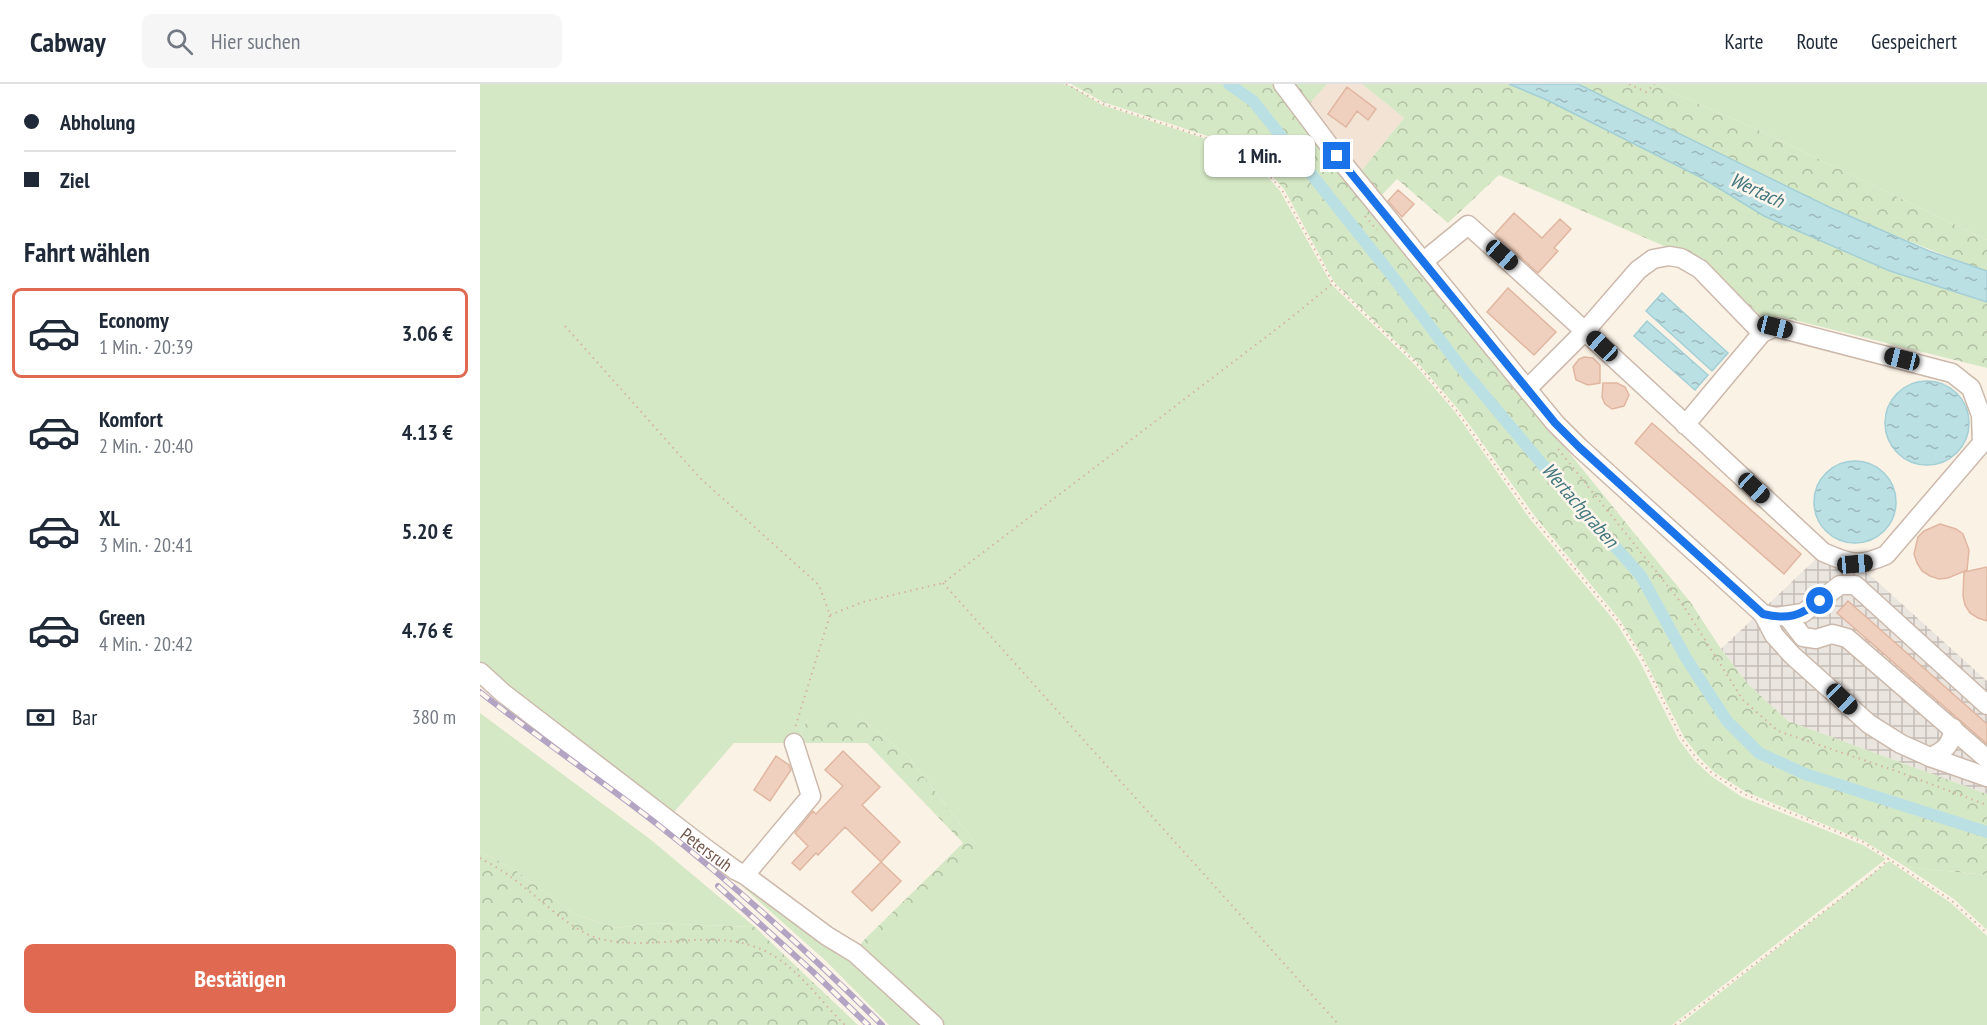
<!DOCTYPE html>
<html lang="de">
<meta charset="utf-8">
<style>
:root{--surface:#fff;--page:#f6f6f7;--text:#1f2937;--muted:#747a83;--line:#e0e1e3;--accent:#df6a51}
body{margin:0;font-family:"PT Sans Narrow",sans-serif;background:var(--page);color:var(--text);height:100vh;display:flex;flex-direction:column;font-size:22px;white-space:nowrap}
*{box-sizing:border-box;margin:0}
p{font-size:20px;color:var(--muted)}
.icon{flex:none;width:33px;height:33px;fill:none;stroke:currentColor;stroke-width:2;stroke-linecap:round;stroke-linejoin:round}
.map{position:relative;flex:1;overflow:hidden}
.panel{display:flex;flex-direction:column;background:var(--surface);width:480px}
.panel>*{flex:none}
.hud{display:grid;align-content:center;height:132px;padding:0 24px;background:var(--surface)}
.end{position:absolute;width:27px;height:27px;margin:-14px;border:8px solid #1a73e8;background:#fff;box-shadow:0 0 0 3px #fff}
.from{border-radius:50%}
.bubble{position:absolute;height:42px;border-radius:9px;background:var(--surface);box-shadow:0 2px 4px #0004;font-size:20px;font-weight:800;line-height:42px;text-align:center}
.car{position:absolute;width:18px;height:36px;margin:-18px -9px;border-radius:8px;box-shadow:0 0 4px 2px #0007;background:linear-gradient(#222 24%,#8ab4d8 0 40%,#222 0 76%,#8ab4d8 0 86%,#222 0)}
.hud b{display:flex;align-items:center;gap:21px;height:57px;font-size:22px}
.hud b+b{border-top:2px solid var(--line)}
.hud i{width:15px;height:15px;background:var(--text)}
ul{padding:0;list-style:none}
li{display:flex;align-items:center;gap:18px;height:90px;margin:0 12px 9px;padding:0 12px;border:3px solid transparent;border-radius:9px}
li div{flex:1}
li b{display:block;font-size:22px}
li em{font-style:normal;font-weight:800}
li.selected{border-color:var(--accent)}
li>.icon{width:54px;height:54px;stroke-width:1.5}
h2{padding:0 24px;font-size:27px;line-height:72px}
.pay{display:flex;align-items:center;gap:15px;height:66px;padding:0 24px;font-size:22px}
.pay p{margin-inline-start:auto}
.action{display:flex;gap:12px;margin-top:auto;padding:12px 24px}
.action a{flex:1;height:69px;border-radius:9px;background:var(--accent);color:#fff;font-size:24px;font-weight:800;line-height:69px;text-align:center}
header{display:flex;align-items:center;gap:36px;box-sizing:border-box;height:84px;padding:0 30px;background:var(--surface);border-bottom:2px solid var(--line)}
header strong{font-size:28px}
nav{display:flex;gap:33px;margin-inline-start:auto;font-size:21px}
.search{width:420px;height:54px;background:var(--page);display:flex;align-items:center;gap:15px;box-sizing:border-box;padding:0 21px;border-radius:9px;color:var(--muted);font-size:22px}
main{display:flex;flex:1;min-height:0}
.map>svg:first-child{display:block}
.residential{fill:#f2e3d4}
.industrial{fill:url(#industrial-grid)}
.grass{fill:#d5e8c5}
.forest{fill:url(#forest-crowns)}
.water{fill:url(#water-ripples);stroke:#a2cfd5;stroke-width:1.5}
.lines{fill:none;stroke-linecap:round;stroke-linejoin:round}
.canal{stroke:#bbe0e4;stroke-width:12}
.building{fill:#efd0be;stroke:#e1b6a0;stroke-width:1.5}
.minor-casing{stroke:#ccb9ac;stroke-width:21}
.path{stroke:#d4b3a2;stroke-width:2;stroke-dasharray:1.5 4.5;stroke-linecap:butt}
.minor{stroke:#fff;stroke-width:18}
.rail-casing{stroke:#b4a4c4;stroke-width:6}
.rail{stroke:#fef6ec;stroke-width:4;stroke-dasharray:11;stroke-linecap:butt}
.route{stroke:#1a73e8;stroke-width:8}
.labels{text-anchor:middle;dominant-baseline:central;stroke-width:5;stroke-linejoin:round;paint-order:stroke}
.street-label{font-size:18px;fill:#73584c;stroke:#fef6ec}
.water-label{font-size:20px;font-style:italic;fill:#43777f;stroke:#fef6ec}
</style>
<header>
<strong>Cabway</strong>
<div class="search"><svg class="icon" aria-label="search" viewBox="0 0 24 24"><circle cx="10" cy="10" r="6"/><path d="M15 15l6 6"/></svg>Hier suchen</div>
<nav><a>Karte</a><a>Route</a><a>Gespeichert</a></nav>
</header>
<main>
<section class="panel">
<div class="hud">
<b><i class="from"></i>Abholung</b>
<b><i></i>Ziel</b>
</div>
<h2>Fahrt wählen</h2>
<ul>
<li class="selected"><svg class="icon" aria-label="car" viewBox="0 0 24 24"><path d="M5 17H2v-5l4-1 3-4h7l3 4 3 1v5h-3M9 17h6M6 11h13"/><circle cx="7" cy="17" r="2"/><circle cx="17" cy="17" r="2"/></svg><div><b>Economy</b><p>1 Min. · 20:39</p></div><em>3.06 €</em></li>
<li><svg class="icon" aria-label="car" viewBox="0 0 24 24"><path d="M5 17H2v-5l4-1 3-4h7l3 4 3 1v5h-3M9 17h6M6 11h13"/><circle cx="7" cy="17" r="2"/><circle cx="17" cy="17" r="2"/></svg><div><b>Komfort</b><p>2 Min. · 20:40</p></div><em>4.13 €</em></li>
<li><svg class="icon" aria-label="car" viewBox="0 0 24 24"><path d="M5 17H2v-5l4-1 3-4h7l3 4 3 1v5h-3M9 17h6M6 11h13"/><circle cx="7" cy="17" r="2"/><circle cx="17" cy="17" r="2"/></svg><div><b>XL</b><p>3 Min. · 20:41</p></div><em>5.20 €</em></li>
<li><svg class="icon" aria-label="car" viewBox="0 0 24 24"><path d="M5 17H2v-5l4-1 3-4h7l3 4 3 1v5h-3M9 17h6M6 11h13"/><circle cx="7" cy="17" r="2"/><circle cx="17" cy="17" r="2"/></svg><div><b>Green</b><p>4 Min. · 20:42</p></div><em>4.76 €</em></li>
</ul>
<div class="pay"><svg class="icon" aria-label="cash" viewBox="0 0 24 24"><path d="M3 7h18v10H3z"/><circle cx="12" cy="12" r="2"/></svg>Bar<p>380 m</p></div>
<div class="action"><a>Bestätigen</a></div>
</section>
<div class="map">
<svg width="1507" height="941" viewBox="0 0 1507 941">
<defs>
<pattern id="industrial-grid" width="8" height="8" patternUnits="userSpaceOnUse" patternTransform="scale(1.5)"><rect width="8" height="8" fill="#ebe5df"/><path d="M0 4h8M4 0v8" fill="none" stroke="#c3bcb7"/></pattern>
<pattern id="forest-crowns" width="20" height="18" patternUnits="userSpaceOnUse" patternTransform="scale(1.5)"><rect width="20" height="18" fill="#d5e8c5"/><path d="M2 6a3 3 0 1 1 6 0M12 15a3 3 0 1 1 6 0" fill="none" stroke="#b1bfa2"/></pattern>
<pattern id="water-ripples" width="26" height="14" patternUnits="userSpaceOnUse" patternTransform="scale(1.5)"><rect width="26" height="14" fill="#bbe0e4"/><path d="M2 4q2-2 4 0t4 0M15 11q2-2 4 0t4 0" fill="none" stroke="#9cb8bb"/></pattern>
</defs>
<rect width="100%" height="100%" fill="#fbf2e6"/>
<!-- residential -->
<path class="residential" d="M847,0H882L924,34L878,91L826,24Z"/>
<!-- industrial -->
<path class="industrial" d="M1340,471L1380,482L1507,597V710L1308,637L1268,600L1241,565Z"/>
<!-- grass -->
<path class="grass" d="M0,0H582L591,2L622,21L754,64L775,78L800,107L852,201L936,282L975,328L1050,435L1137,540L1159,576L1199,656L1215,677L1231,692L1262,713L1383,761L1406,775L1192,941H459L376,868L383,857L391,863L495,759L427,671L381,635H328L321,648L326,659H254L189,734L0,585Z
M1174,0H1507V156L1276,45Z
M0,629L170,755L275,843L173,839L136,844L94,830L35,786L0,767Z
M185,739L346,854L450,941H409L346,877L263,803Z
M1409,777L1471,819L1507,852V941H1199Z
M1426,783L1507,791V846L1474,815Z"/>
<!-- forest -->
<path class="forest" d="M591,0H799L1053,324L1211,519L1241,565L1268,600L1308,637L1507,710V791L1426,783L1384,757L1266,708L1234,688L1219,673L1204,653L1163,573L1140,536L1054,431L978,325L938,279L854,198L804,105L777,75L755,61L623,18Z
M809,0H847L826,24Z
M882,0H1029L1067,16L1224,95L1284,132L1410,187L1507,218V284L1298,232L1284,235L1226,180L1019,91L968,139L917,95L898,115L878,91L924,34Z
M1098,0H1174L1276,45L1507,156V187C1365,137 1233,65 1098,0Z
M328,635H381L427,671L495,759V769L418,847L391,863L383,857L483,759L387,659H326L321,648Z
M0,767L35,786L94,830L136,844L173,839L275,843L378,941H0Z"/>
<!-- water -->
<path class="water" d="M1029,0H1098L1349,123L1449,167L1507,187V218L1410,187L1284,132L1224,95L1067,16Z
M1182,209L1248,269L1232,287L1166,227Z
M1167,237L1228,291L1215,306L1154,252Z
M1405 339a42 42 0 1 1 84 0a42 42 0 1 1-84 0Z
M1334 418a41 41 0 1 1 82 0a41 41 0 1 1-82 0Z"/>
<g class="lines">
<!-- canal -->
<path class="canal" d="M749,0L773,17L910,189L979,281L1062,380L1161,492L1206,574L1247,637L1279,669L1325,690L1507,748"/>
</g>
<!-- building -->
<path class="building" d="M867,3L896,25L888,36L877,27L866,43L848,30Z
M918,106L934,120L922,133L908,117Z
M1034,129L1062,154L1080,135L1091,145L1074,164L1078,167L1058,189L1015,150Z
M1028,204L1076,248L1054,271L1007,228Z
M1104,273L1113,274L1120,281V299L1108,301L1096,296L1093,283L1099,275Z
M1123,299H1137L1145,303L1149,311L1144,322L1132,325L1125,320L1122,313Z
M1172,339L1321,470L1304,490L1155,359Z
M1460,440L1476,445L1483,450L1489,466L1487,486L1468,494L1459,495L1450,492L1442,487L1437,479L1434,470L1438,453L1444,447Z
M1507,483V537L1498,534L1490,529L1485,521L1483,512L1484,488Z
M1368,517L1507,640V660L1357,529Z
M363,667L400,703L382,721L420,758L401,778L365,743L338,771L336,769L320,786L312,779L328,762L315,749L333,727L336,730L363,702L345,686Z
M296,672L309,681L311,686L290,717L274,706Z
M401,778L421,797L392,827L372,808Z"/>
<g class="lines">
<defs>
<g id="minor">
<path d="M803,0L857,72L1047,305L1075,339L1100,364L1283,530L1294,551L1312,571L1389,640L1421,660L1450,673L1507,693"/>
<path d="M944,177L988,141C1108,248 1225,359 1343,468C1370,480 1379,483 1406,471L1502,359L1501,331L1491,304L1472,289L1295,243L1282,249L1205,341"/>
<path d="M1047,305L1106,246L1158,186L1173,175L1189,172L1201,174L1220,185L1282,249"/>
<path d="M1283,530L1296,533L1323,529L1360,501H1375L1507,621"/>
<path d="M1307,532L1323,553L1336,555L1352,550L1367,554L1507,675"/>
<path id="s1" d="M0,588L23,609L225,764L255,786L265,791L347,852L375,869L454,941"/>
<path d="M1450,673C1465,667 1472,660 1473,644"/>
<path d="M265,791L331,712L314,659"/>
</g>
</defs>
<!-- minor casing -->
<use href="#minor" class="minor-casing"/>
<!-- path -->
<path class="path" d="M586,0L623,20L754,63L776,77L802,106L853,199L937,280L976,326L1052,433L1139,538L1162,574L1202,655L1217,675L1232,689L1264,710L1383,758L1472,817L1507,849
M1149,0L1166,8L1175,0
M885,132L897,146
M85,242L220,394L339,501L350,531L315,644
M1078,365L1203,521L1263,616L1298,647L1416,687L1507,721
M463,499L859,941
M350,531L383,518L463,499L807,237L852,200
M0,774C10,780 22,786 31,793C55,810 90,846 117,854C173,870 236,840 289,869C320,886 340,917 365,941
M1195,941L1389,793L1409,775"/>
<!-- minor -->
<use href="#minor" class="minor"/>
<defs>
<path id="rail" d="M0,608C59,655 123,697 182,744C259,805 332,871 402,941
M238,802L332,887L388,941"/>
</defs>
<!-- rail casing -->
<use href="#rail" class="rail-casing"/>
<!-- rail -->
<use href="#rail" class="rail"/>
</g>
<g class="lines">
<!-- route -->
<path class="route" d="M857,72L1075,339L1100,364L1283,530C1308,536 1320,532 1340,517"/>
</g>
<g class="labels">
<!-- street labels -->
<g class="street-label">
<text stroke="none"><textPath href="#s1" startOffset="288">Petersruh</textPath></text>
</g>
<!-- water labels -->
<g class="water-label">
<text transform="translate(1277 106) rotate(25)">Wertach</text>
<text transform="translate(1100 421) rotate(49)">Wertachgraben</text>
</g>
</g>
</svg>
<i class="end from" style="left:1340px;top:517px"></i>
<i class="end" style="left:857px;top:72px"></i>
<div class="bubble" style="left:724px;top:51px;width:111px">1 Min.</div>
<i class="car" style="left:1022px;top:171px;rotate:131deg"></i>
<i class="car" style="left:1295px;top:243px;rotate:104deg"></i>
<i class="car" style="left:1122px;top:262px;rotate:313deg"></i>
<i class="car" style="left:1422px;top:275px;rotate:284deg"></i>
<i class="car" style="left:1274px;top:404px;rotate:133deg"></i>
<i class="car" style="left:1375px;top:480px;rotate:85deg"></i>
<i class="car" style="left:1362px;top:615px;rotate:134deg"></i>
</div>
</main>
